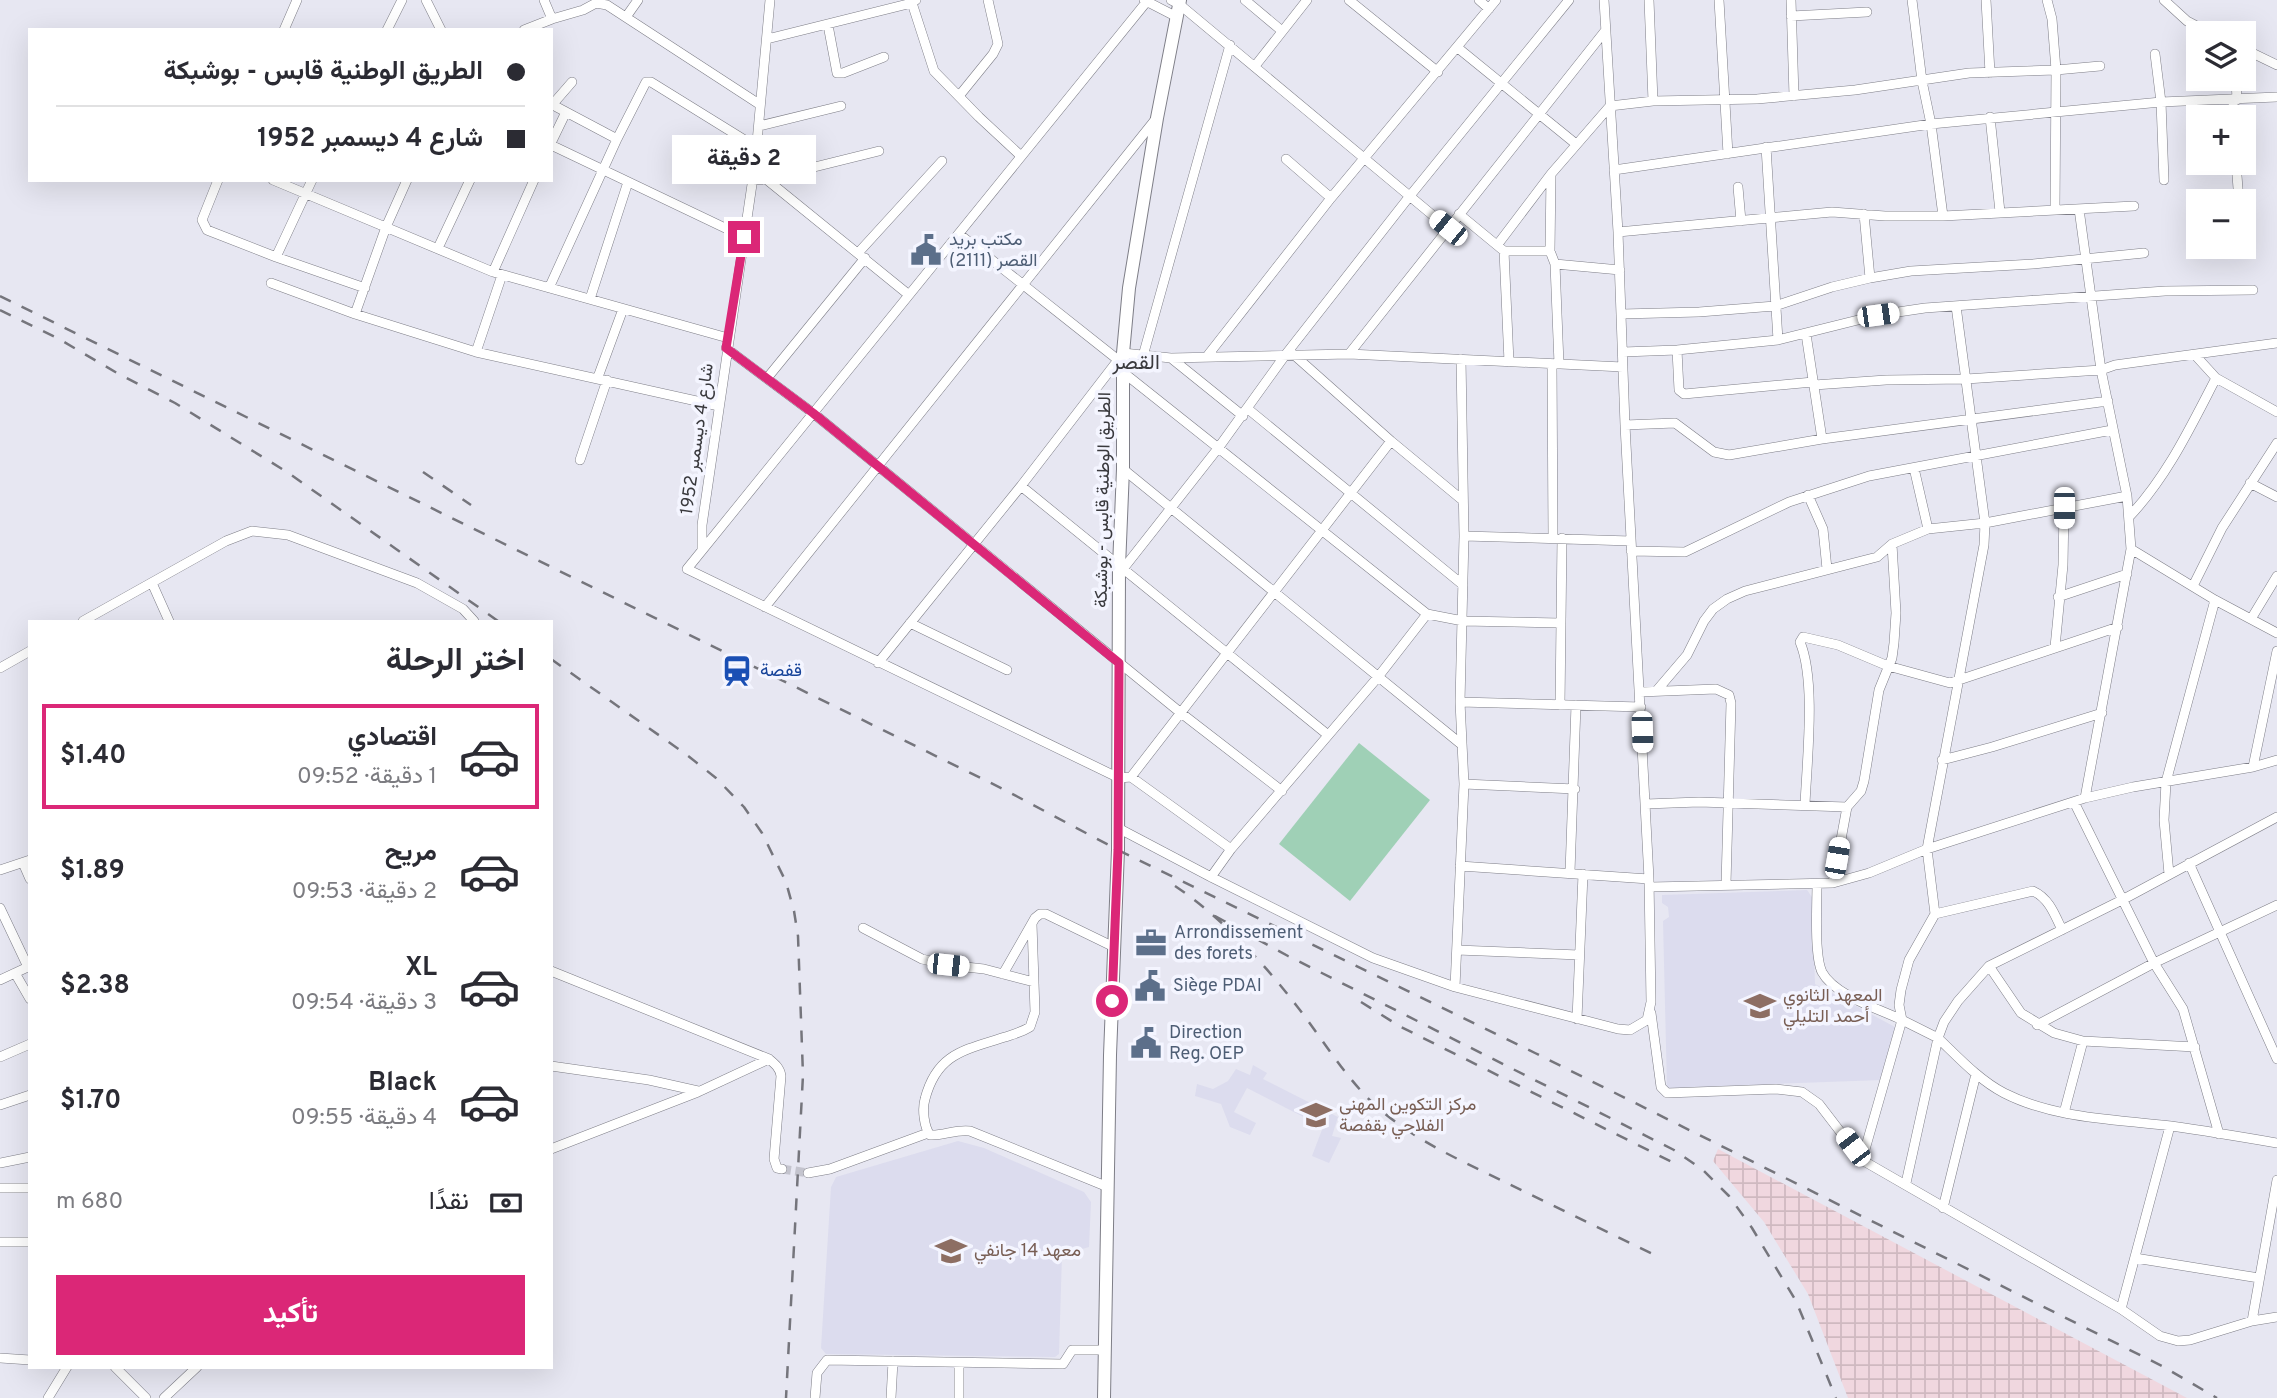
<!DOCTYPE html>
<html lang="ar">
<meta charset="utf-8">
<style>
:root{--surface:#fff;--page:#f2f2f3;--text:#2b2b33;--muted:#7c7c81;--line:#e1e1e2;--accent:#db2777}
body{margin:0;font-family:Overpass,Vazirmatn,sans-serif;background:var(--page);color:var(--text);direction:rtl;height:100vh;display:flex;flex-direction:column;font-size:26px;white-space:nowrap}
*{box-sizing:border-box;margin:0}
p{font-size:23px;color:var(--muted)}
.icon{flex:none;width:38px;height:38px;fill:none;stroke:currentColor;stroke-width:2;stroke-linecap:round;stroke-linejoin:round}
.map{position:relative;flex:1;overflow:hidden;direction:ltr}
.panel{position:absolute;left:28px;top:620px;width:525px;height:749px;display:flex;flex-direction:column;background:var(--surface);border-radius:0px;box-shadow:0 7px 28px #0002;direction:rtl}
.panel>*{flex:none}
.guide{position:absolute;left:28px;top:28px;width:525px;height:154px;border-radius:0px;box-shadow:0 7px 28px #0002;direction:rtl;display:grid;align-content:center;height:154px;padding:0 28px;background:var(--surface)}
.tools{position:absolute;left:2186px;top:21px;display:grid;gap:14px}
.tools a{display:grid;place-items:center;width:70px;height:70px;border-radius:0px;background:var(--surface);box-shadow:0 7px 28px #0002;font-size:35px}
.end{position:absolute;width:32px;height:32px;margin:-16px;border:9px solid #db2777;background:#fff;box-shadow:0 0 0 4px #fff}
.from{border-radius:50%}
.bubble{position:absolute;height:49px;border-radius:0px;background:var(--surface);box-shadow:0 7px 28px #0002;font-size:23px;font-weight:700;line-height:49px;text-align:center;direction:rtl}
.car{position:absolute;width:21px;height:42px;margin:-21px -10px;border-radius:9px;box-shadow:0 0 5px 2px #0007;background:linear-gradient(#fff 24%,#345 0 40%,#fff 0 76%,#345 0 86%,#fff 0)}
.guide b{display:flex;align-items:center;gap:24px;height:66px;font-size:26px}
.guide b+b{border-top:2px solid var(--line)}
.guide i{width:18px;height:18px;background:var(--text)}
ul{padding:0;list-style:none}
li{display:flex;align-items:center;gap:21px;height:105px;margin:0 14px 10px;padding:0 14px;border:4px solid transparent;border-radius:0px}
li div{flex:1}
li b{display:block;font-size:26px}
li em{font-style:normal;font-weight:700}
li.on{border-color:var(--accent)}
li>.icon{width:63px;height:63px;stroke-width:1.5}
h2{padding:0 28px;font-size:32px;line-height:84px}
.pay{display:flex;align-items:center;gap:18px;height:77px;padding:0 28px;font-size:26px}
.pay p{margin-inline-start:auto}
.button{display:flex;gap:14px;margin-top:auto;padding:14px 28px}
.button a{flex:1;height:80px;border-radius:0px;background:var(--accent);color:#fff;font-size:28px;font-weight:700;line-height:80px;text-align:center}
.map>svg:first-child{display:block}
.industrial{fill:url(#industrial-grid)}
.built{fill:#dcdcee}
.green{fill:#9fd0b6}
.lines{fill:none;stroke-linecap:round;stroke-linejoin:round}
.minor-tunnel{stroke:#c4c4ce;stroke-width:9;stroke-dasharray:9 4.5;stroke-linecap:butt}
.minor-casing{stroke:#7e7e87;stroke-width:10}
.major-casing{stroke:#7e7e87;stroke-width:14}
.minor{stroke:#fff;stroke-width:9}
.major{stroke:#fff;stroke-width:12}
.rail{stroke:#75757c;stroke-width:2.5;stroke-dasharray:12 12;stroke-linecap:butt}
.route{stroke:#db2777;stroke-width:9}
.labels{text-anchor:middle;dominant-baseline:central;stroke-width:7;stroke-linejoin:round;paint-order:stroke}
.service-label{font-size:18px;fill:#4e5e75;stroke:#f4f5ff;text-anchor:start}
.street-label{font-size:18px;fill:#3a3a3e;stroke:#f4f5ff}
.transit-label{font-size:18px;fill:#164399;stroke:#f4f5ff;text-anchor:start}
.education-label{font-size:18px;fill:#785e54;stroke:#f4f5ff;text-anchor:start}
.quarter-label{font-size:21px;fill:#3a3a3e;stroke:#f4f5ff}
</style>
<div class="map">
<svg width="2277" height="1398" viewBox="0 0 2277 1398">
<defs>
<pattern id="industrial-grid" width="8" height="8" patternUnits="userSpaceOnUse" patternTransform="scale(1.75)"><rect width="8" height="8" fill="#f0d7df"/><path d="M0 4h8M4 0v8" fill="none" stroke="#cfb9c0"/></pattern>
</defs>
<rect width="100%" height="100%" fill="#e7e7f2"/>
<!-- industrial -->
<path class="industrial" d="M1718,1149L2187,1398H1848L1808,1294L1764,1222L1713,1161Z"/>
<!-- built -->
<path class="built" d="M1807,890L1812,897L1815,984L1895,1027L1882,1080L1667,1088L1663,921L1669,917L1668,907L1662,903V895Z
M1253,1065L1267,1073L1263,1079L1338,1117L1332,1136L1341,1138L1329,1163L1312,1156L1323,1127L1247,1088L1234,1112L1256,1123L1250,1135L1230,1127L1221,1104L1195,1096L1197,1084L1213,1089L1228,1081L1236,1069L1250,1075Z
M958,1141L984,1148L1084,1192L1091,1202L1089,1247L1062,1255L1059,1354L1055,1357L826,1354L821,1348L831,1187L836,1177Z"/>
<!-- green -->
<path class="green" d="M1359,743L1430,800L1350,901L1279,844Z"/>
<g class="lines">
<!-- minor-tunnel -->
<path class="minor-tunnel" d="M782,1169L808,1173"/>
<defs>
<path id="minor" d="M426,0L441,30
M544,0L552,19L583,10L596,3L607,5L759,104
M916,0L912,3L934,71L979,117L1021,156
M1144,0L1177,17
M1148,0L687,569L1119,778L1131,777L1231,849
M1171,0L1179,4L1448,228
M1245,0L1282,31
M1349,0L1438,72
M1479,0L1489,9
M1649,0L1653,101
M1719,0L1728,154
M1791,0L1794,96
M1912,0L1922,81L1931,124L1943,216
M1986,0L1990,73
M2047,0L2052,19L2056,70L2100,66
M2164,0L2187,21L2210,33
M1791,16L1867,12
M626,17L638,0
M828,25L837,73H843L884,57
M284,30L297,0
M387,30L402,0
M524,30L552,19
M767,39L912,3
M1458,48L1576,144
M2244,49L2277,65
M2155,54L2161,102L2164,180
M1255,66L1307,0
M2236,79L2237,100
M959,96L993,54L998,44L988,0
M2233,100V117
M551,104L617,139
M552,105L572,82
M1990,117L2000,212
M759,126L841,106
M551,143L566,112
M551,145L744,237
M1766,147L1778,340
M1286,159L1331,198
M2236,163L2239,201
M1614,170L1931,124L2161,102L2277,97
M1551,174L1550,251L1555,264L1559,364
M766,179L909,295
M218,180L202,220L207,230L276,257L365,288
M273,180L493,272L728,338
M753,180L766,179L879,151
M1738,187L1741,221
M2079,209L2101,370L2127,496L2131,549L2085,798
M1459,214L1504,251H1550
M1864,214L1870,278
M1618,232L1832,212L1885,216H1943L2134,206
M959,234L1122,363
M1498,244L1551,174L1610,106L1653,101L1757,99L1855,90L1969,73L2056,70L2055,209
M438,248L470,180
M1504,251L1509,362
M858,253L942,161
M276,257L312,180
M1555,264L1620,270
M493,272L534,180
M271,283L355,314L476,352L719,406
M549,288L617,139L646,82H651L756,147
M590,299L628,182
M355,314L386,227L407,180
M1622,314L1699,312L1775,306L1832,287L1870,278L1911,271L2033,264L2144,253
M1806,334L1822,439
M726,348L813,413L1181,713L1282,791
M1677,350L1679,390L1684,394L1813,382
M476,352L502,275
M1623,352L1677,350L1778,340L1878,315L1925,308L2165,291L2253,290
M1123,353L1171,358L1349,354L1623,367
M1293,354L1391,441L1461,499
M1349,354L1605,31
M1208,355L1331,198L1496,0
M1143,356L1230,45
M1171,358L1243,416
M1552,364L1553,538
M1124,373L1427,614L1463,621L1560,623
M598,377L623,309
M768,377L865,258
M2216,378L2277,412
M1814,385L1886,380L1966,379L2101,370L2115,365L2277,343
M1248,409L1463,585
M1625,425L1675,423L1714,452L1729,455L1822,439L2108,401
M580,460L607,380
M1914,468L1928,529
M1123,469L1461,744
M2250,483L2277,497
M1021,486L1328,735
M1808,495L1823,529L1827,569
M2129,517C2167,477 2191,426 2216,378L2195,355
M1464,536L1631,541
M702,549V525L755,164L770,0
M2131,549L2215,600L2277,633
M1631,551L1685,552L1789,502L1869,476L2112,430
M1123,569L1219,447L1286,354L1409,197L1569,0
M152,583L169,621
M2193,586L2222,528L2277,443
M2058,597L2127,574
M765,607L1155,120
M2251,619L2277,576
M83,621L226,541L252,531L288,535L417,583L463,609L474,621
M910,623L1007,670
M2055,647L2063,565L2064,508
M878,663L1021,486L1118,360
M0,668L30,651
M1658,689L1687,655L1704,621L1713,609L1727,599L1745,591L1877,557L1892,544L1928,529L1985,523L2127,496
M1640,692L1716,689L1729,695L1731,703L1726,884
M1460,702L1641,707
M1560,705L1562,538
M1942,760L1992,747L2102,713
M2253,767L2277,651
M1131,777L1391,441
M1464,784L1575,789
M2074,802L2154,963L2183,1009L2219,1134
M1646,804L1699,802L1847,807
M1805,804C1807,760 1816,680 1800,642L1803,637L1838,645L1888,666L1950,683L2118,627
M2277,817L2122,900L1989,966L1958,1001L1944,1022L1938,1038C1958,1057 1979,1080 2004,1093C2055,1119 2115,1119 2171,1126C2206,1131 2242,1137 2277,1143
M1118,828L1211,877L1373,958L1455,987L1618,1029L1630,1030L1647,1020L1651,1002L1649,879L1625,425L1618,232L1604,0
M23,863L30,879
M2189,863L2277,1059
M1460,866L1649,879
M0,870L30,860
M1570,872L1576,705
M2169,874L2164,820L2166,782L2215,600
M1211,877L1231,849L1378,677L1427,614
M1833,883L1847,807L1861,791L1864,781L1879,690L1892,658L1894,643L1896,613L1892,544
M1817,884C1817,904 1814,955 1822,972C1834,995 1879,1009 1902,1020
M1650,887L1833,883L1869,873L1927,849L2085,798L2133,787L2253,767L2277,760
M0,908L28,967
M1935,914L2033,891C2049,898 2055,915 2062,930
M1032,924L1035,1012L1030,1027C1022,1032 1014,1034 1005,1037C965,1050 937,1053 925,1099C922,1109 924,1127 930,1135C943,1136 956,1129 970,1131L1108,1187
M863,928L922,959L948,965L984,969L1034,982
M1457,950L1579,955
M1989,966L2021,1013L2054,1033L2083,1041L2195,1047
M551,971L769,1059C775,1064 780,1068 781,1076L774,1159L777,1168L782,1169
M15,973L30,999
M1003,974L1035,918L1040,914H1046L1114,947
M0,980L30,966
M1455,987L1464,784L1460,702L1464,536L1461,359
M1651,1013L1661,1087L1667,1093L1776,1089L1802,1092L1819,1104L1862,1160L2121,1309L2160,1336L2178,1341L2190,1340L2252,1321L2277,1317
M1577,1019L1583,874
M1902,1020L1899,1005L1901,990L1909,960L1935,914L1927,849L1984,545L1985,523L1956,306
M2037,1025L2154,963L2277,905
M0,1057L30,1044
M551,1066L649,1080L698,1091
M0,1105L30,1095
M2064,1113L2083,1041
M551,1149L698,1092L769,1059
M1862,1160L1902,1020L1938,1038L1906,1183
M0,1163L30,1157
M808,1173L830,1169L928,1133
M0,1188H30
M1943,1208L1976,1074
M0,1242H30
M2135,1258L2259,1278
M2121,1309L2170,1126
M2252,1321L2277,1180
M0,1358L30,1360
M115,1367L146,1398
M48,1398L67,1367
M164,1398L197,1367
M815,1398L817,1373L827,1360L1063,1364L1072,1350H1104
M891,1398L893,1361
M959,1398V1363"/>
<path id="major" d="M1104,1398L1110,1055L1118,850L1119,567L1123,469V353L1129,288L1157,118L1180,0"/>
</defs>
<!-- minor casing -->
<use href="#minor" class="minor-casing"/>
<!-- major casing -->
<use href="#major" class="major-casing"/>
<!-- minor -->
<use href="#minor" class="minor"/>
<!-- major -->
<use href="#major" class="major"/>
<!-- rail -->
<path class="rail" d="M0,296L1003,789L1118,850L1535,1053L2162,1366L2217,1398
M0,310L59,339L117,373L175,403L287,472L498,621
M423,472L471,505
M551,659L687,755L716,778L744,807L762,833L786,882L794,911L798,936L803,1075L786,1398
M1175,886C1221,917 1262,961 1296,1005C1322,1038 1344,1076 1375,1105C1413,1140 1460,1160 1507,1183C1556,1207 1605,1231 1655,1255
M1215,916L1288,956L1674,1150L1703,1170L1729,1196L1752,1228L1796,1301L1836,1398
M1361,1002L1401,1027L1676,1164"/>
</g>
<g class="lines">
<!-- route -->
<path class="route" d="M744,237L726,348L813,413L1119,663L1118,850L1112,1001"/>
</g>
<!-- icons -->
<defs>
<symbol id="civic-bare" viewBox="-9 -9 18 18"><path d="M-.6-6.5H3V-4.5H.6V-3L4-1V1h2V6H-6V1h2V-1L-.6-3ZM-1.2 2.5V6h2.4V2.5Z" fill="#5c6f8a" stroke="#f4f5ff" stroke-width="2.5" paint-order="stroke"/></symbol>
<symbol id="station-bare" viewBox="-9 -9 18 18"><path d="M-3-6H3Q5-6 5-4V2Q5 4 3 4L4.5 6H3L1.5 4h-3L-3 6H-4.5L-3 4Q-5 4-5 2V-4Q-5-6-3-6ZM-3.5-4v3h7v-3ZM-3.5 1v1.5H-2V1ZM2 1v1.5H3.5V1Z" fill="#1a4fb4" stroke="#f4f5ff" stroke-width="2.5" paint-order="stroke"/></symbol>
<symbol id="office-bare" viewBox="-9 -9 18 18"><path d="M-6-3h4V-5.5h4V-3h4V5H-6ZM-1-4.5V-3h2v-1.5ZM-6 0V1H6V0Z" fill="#5c6f8a" stroke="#f4f5ff" stroke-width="2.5" paint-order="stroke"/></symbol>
<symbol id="school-bare" viewBox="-9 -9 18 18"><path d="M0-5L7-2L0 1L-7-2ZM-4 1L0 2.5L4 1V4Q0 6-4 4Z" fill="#8d6e63" stroke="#f4f5ff" stroke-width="2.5" paint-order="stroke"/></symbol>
<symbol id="university-bare" viewBox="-9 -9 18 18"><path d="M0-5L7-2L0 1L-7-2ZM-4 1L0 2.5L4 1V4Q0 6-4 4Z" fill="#8d6e63" stroke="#f4f5ff" stroke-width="2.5" paint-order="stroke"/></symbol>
</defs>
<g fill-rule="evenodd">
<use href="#civic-bare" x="904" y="228" width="44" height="44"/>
<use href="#station-bare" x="715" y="649" width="44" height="44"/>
<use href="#office-bare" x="1129" y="921" width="44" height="44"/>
<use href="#civic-bare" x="1128" y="964" width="44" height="44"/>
<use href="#school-bare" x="1738" y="984" width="44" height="44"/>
<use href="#civic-bare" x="1124" y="1021" width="44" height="44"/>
<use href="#university-bare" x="1294" y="1093" width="44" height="44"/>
<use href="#school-bare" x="929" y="1229" width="44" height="44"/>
</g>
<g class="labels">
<!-- service labels -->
<g class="service-label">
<text x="949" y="240">مكتب بريد<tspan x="949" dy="21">القصر (2111)</tspan></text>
<text x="1174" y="933">Arrondissement<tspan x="1174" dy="21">des forets</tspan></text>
<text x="1173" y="986">Siège PDAI</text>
<text x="1169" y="1033">Direction<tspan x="1169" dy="21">Reg. OEP</tspan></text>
</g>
<!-- street labels -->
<g class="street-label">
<text transform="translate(698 439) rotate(-82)">شارع 4 ديسمبر 1952</text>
<text transform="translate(1104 500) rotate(-89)">الطريق الوطنية قابس - بوشبكة</text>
</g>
<!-- transit labels -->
<g class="transit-label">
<text x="760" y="671">قفصة</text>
</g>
<!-- education labels -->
<g class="education-label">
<text x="1783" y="996">المعهد الثانوي<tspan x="1783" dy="21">أحمد التليلي</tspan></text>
<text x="1339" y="1105">مركز التكوين المهني<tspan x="1339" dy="21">الفلاحي بقفصة</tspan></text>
<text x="974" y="1251">معهد 14 جانفي</text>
</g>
<!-- quarter labels -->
<g class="quarter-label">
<text x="1136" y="363">القصر</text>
</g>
</g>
</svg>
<div class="tools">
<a><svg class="icon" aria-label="layers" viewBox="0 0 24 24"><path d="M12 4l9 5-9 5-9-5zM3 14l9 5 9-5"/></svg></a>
<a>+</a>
<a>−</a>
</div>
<i class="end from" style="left:1112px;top:1001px"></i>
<i class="end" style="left:744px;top:237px"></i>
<div class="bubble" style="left:672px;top:135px;width:144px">2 دقيقة</div>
<i class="car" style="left:1448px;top:228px;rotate:309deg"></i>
<i class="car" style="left:1878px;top:315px;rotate:82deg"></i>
<i class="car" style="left:2064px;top:508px;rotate:180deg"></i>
<i class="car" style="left:1642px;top:732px;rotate:178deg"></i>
<i class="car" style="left:1837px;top:858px;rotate:10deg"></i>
<i class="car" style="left:948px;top:965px;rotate:96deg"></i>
<i class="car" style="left:1853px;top:1147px;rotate:323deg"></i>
<div class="guide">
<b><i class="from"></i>الطريق الوطنية قابس - بوشبكة</b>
<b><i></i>شارع 4 ديسمبر 1952</b>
</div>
<section class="panel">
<h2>اختر الرحلة</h2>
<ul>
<li class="on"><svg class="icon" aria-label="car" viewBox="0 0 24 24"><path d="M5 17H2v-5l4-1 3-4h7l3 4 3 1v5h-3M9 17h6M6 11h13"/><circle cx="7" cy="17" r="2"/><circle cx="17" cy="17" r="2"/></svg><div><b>اقتصادي</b><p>1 دقيقة · 09:52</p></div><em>$1.40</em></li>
<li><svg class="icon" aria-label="car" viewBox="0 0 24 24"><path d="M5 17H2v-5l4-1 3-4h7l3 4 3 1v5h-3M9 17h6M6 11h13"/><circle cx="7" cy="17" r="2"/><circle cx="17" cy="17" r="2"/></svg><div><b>مريح</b><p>2 دقيقة · 09:53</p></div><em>$1.89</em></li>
<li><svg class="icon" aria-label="car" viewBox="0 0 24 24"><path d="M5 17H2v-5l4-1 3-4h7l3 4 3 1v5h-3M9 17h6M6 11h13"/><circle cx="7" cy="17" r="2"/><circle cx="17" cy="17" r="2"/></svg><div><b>XL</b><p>3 دقيقة · 09:54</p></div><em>$2.38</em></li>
<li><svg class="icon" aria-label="car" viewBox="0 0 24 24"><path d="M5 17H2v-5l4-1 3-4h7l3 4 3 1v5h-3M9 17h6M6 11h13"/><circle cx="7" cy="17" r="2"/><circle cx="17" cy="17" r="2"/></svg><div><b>Black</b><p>4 دقيقة · 09:55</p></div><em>$1.70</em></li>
</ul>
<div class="pay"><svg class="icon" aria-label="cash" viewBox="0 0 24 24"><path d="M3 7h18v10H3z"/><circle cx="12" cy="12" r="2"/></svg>نقدًا<p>680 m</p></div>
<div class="button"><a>تأكيد</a></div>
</section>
</div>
